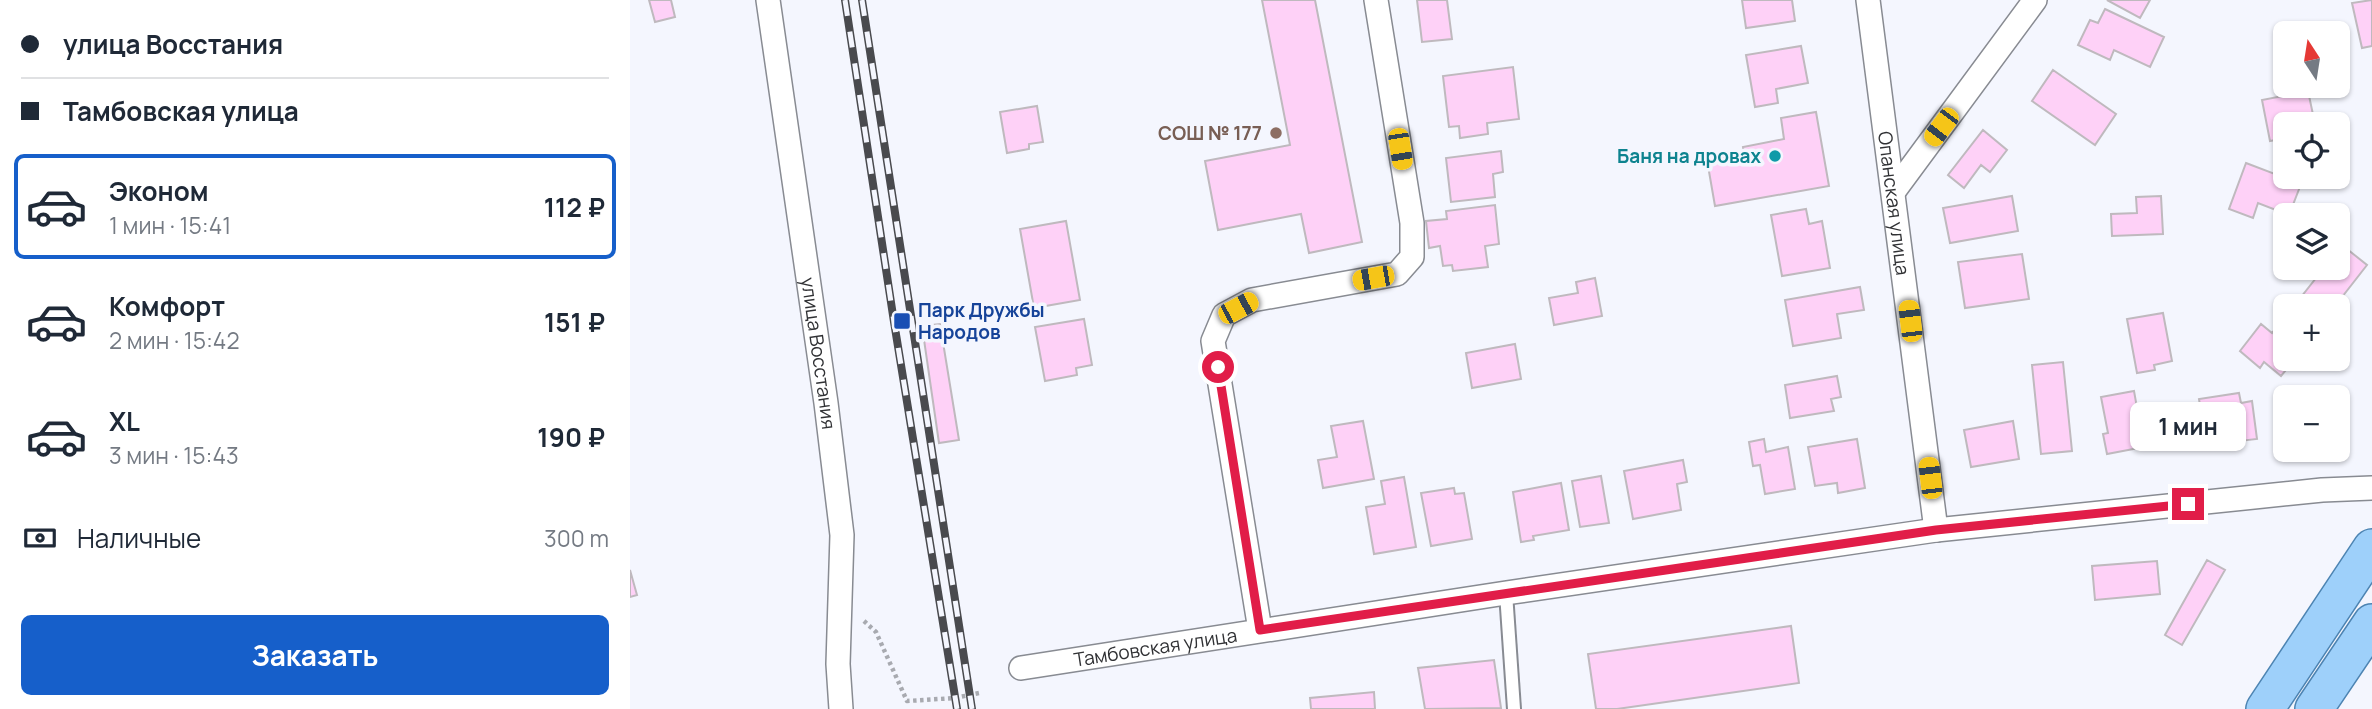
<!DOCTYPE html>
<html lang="ru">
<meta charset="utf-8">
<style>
:root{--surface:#fff;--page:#f2f2f3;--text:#1f2937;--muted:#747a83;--line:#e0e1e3;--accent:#165fca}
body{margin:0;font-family:Manrope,sans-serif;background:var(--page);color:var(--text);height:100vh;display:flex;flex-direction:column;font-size:26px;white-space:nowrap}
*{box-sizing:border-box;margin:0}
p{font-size:23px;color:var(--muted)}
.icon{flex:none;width:38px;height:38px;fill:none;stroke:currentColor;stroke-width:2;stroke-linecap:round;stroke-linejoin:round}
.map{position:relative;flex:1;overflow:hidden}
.panel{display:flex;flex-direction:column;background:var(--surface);width:630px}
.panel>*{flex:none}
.banner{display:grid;align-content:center;height:154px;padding:0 21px;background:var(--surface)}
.needle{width:46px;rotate:348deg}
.tools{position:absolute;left:1643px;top:21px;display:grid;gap:14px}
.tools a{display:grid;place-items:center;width:77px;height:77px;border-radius:10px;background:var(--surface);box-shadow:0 2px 5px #0004;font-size:35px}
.end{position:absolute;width:32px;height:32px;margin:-16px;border:9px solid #e11d48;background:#fff;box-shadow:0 0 0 4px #fff}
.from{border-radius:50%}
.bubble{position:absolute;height:49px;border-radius:10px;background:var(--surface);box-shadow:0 2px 5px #0004;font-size:23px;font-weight:700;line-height:49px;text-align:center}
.car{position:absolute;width:21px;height:42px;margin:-21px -10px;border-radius:9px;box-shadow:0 0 5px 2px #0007;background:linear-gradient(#f5c518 24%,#345 0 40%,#f5c518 0 76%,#345 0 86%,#f5c518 0)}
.banner b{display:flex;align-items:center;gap:24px;height:66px;font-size:26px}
.banner b+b{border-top:2px solid var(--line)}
.banner i{width:18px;height:18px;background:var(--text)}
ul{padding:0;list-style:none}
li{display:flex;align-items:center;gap:21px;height:105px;margin:0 14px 10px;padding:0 7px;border:4px solid transparent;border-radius:10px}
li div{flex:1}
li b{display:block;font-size:26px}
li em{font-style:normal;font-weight:700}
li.current{border-color:var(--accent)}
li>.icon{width:63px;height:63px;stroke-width:1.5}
.pay{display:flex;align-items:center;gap:18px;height:77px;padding:0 21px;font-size:26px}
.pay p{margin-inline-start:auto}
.primary-button{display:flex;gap:14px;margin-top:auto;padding:14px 21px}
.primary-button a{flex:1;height:80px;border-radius:10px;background:var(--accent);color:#fff;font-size:28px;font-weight:700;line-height:80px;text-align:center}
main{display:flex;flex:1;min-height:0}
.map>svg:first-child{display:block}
.building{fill:#fed1f7;stroke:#bfb9be;stroke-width:2}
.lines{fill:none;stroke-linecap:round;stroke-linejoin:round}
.service-casing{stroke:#888b92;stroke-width:16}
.minor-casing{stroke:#888b92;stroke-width:26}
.primary-casing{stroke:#4d84b2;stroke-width:40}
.path{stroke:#a8aab0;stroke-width:4.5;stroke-dasharray:3.5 3.5;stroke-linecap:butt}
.service{stroke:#fff;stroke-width:12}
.minor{stroke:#fff;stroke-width:23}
.primary{stroke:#9ed0fa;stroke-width:37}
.rail-casing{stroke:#494a4e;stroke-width:8}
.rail{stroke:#f4f6fe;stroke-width:5;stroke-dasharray:16;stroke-linecap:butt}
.route{stroke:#e11d48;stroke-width:9}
.education-dot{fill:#8d6e63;stroke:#f4f6fe;stroke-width:2.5}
.culture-dot{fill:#0f9aa8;stroke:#f4f6fe;stroke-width:2.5}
.transit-dot{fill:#1a4fb4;stroke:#f4f6fe;stroke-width:2.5}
.labels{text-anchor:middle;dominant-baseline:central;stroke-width:7;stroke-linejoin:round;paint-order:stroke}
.education-label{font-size:19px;font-weight:bold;fill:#785e54;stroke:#f4f6fe;text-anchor:end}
.culture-label{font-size:19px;font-weight:bold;fill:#0d838f;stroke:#f4f6fe;text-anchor:end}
.street-label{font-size:19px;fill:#303134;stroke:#f4f6fe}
.transit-label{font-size:19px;font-weight:bold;fill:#164399;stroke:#f4f6fe;text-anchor:start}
</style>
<main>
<section class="panel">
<div class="banner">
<b><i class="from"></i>улица Восстания</b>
<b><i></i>Тамбовская улица</b>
</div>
<ul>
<li class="current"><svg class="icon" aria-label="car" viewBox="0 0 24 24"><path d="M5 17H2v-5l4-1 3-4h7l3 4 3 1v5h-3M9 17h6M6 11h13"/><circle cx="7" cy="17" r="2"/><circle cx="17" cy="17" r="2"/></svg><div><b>Эконом</b><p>1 мин · 15:41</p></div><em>112 ₽</em></li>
<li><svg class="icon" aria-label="car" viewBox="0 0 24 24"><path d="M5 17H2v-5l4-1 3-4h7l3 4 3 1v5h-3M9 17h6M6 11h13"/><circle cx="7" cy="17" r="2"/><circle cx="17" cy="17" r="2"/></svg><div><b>Комфорт</b><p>2 мин · 15:42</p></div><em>151 ₽</em></li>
<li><svg class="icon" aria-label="car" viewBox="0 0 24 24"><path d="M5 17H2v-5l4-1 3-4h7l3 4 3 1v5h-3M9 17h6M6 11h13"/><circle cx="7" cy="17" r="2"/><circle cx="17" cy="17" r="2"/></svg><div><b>XL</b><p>3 мин · 15:43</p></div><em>190 ₽</em></li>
</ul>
<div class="pay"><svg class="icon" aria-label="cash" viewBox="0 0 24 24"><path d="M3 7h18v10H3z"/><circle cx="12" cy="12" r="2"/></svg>Наличные<p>300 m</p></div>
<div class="primary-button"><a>Заказать</a></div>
</section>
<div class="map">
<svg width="1742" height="709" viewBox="0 0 1742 709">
<rect width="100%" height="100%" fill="#f4f6fe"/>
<!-- building -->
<path class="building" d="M19,0H41L45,17L25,22Z
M632,0H685L732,242L679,253L671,214L588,230L575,161L660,145Z
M787,0H817L822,39L792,42Z
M1112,0H1162L1165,21L1116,28Z
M1477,0H1520L1510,18Z
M1742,0V46L1732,48L1722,3Z
M1475,9L1534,37L1520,67L1484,50L1480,60L1448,45L1460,20L1468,23Z
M1171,46L1178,83L1146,89L1148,103L1125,107L1116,55Z
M883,67L889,119L857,123L858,134L830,138L829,126L819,127L813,76Z
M1423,70L1486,114L1465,145L1402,101Z
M1678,91L1685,124H1656V138L1640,141L1632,100Z
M407,106L413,142L399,144V149L377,153L370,112Z
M1186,112L1199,186L1085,206L1077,160L1114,153L1113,147L1154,139L1151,118Z
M1353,130L1377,150L1360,172L1351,165L1334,188L1318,175Z
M871,151L873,172L863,174L865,197L821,202L816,158Z
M1616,163L1671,184L1659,215L1628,203L1623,218L1599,209Z
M1382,196L1388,231L1320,243L1313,208Z
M1531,196L1533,234L1482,236L1481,214L1507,213L1506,197Z
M865,205L869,244L855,246L858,267L823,271L822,265L813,266L810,246L799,248L796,221L817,219L816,211Z
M1176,209L1179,224L1192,221L1200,268L1152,276L1141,215Z
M436,221L450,300L404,308L390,229Z
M1712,245L1737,265L1705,306H1664L1694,268H1708V250Z
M1392,254L1399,299L1335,308L1328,262Z
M965,278L972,316L924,325L919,298L948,293L946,282Z
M1230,287L1234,310L1207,314L1211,338L1163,346L1155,300Z
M1533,313L1542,361L1524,365L1525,370L1507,373L1497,319Z
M1656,317V359H1665L1651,376L1634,362L1630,368L1610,351L1631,324L1642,333Z
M454,319L462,365L446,368L447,375L415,381L405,327Z
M310,324L329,440L309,443L292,326Z
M885,344L891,379L842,388L836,353Z
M1433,362L1442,451L1411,454L1402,365Z
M1207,376L1211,397L1201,399L1204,411L1160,418L1155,385Z
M1504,391L1514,447L1477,454L1473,434L1478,433L1471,397Z
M1609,393L1611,403L1622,401L1627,439L1576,445L1569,399Z
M733,421L744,479L693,488L688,460L707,457L701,426Z
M1383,421L1389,459L1341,467L1334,430Z
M1134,439L1136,452L1158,447L1165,489L1135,494L1130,465L1123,466L1119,442Z
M1227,439L1235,488L1208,493L1207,483L1185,486L1178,447Z
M1053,460L1057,482L1047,484L1051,510L1003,519L994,471Z
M971,476L979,523L950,527L942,481Z
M774,477L786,547L744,554L736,507L755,504L751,481Z
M931,483L939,530L903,536L904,540L891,542L883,492Z
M824,488L825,494L834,493L842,539L801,546L791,493Z
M1577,560L1595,570L1552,645L1535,635Z
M1527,561L1530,594L1465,600L1462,566Z
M0,570L7,595L0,597Z
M1161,626L1169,683L987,709H966L958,654Z
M864,660L871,708L795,709L788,668Z
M744,692L745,709H681L680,698Z"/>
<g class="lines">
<defs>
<path id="service" d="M876,593L884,709"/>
<g id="minor">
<path id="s1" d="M138,0L196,403L212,535L208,664L211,709"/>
<path id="s2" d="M1238,0L1306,530"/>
<path d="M1264,191L1405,0"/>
<path d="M630,630L583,341L594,315L622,300L767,274L782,257V223L746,0"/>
<path id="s3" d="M391,668L876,593L1306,530L1692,490L1742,488"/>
</g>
<path id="primary" d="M1635,709L1742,548
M1684,709L1742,623"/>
</defs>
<!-- service casing -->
<use href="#service" class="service-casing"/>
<!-- minor casing -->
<use href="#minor" class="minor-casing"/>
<!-- primary casing -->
<use href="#primary" class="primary-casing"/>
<!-- path -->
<path class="path" d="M234,621L246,632L277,701L325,698L349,693"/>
<!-- service -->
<use href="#service" class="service"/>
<!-- minor -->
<use href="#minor" class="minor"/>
<!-- primary -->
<use href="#primary" class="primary"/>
<defs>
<path id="rail" d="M215,0L264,322L327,709
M232,0L342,709"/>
</defs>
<!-- rail casing -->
<use href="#rail" class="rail-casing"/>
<!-- rail -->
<use href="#rail" class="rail"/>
</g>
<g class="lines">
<!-- route -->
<path class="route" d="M588,367L630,630L1306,530L1558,504"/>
</g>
<!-- markers -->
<circle class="education-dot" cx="646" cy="133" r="7"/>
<circle class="culture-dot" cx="1145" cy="156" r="7"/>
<rect class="transit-dot" x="263" y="312" width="18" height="18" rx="3.5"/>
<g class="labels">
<!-- education labels -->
<g class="education-label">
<text x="632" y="133">СОШ № 177</text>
</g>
<!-- culture labels -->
<g class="culture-label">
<text x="1131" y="156">Баня на дровах</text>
</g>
<!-- street labels -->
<g class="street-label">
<text stroke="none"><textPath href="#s2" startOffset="205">Опанская улица</textPath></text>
<text stroke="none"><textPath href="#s1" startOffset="357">улица Восстания</textPath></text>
<text stroke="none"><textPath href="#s3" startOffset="136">Тамбовская улица</textPath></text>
</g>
<!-- transit labels -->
<g class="transit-label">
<text x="288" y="310">Парк Дружбы<tspan x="288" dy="22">Народов</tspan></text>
</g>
</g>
</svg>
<div class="tools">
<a><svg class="needle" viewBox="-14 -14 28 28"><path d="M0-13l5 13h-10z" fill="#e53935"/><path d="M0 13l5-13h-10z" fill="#747a83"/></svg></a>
<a><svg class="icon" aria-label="locate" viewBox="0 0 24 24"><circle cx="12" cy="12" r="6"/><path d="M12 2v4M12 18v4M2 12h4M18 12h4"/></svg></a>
<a><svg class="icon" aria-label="layers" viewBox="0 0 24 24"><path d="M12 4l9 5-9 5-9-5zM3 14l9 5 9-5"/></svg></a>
<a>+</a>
<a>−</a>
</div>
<i class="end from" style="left:588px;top:367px"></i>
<i class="end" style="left:1558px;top:504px"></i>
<div class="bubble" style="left:1500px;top:402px;width:116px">1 мин</div>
<i class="car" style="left:1311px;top:127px;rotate:217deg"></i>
<i class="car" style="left:770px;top:149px;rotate:171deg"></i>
<i class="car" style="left:743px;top:278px;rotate:260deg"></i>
<i class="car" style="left:608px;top:308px;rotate:62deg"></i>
<i class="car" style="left:1280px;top:321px;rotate:353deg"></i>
<i class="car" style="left:1300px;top:478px;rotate:353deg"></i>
</div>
</main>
